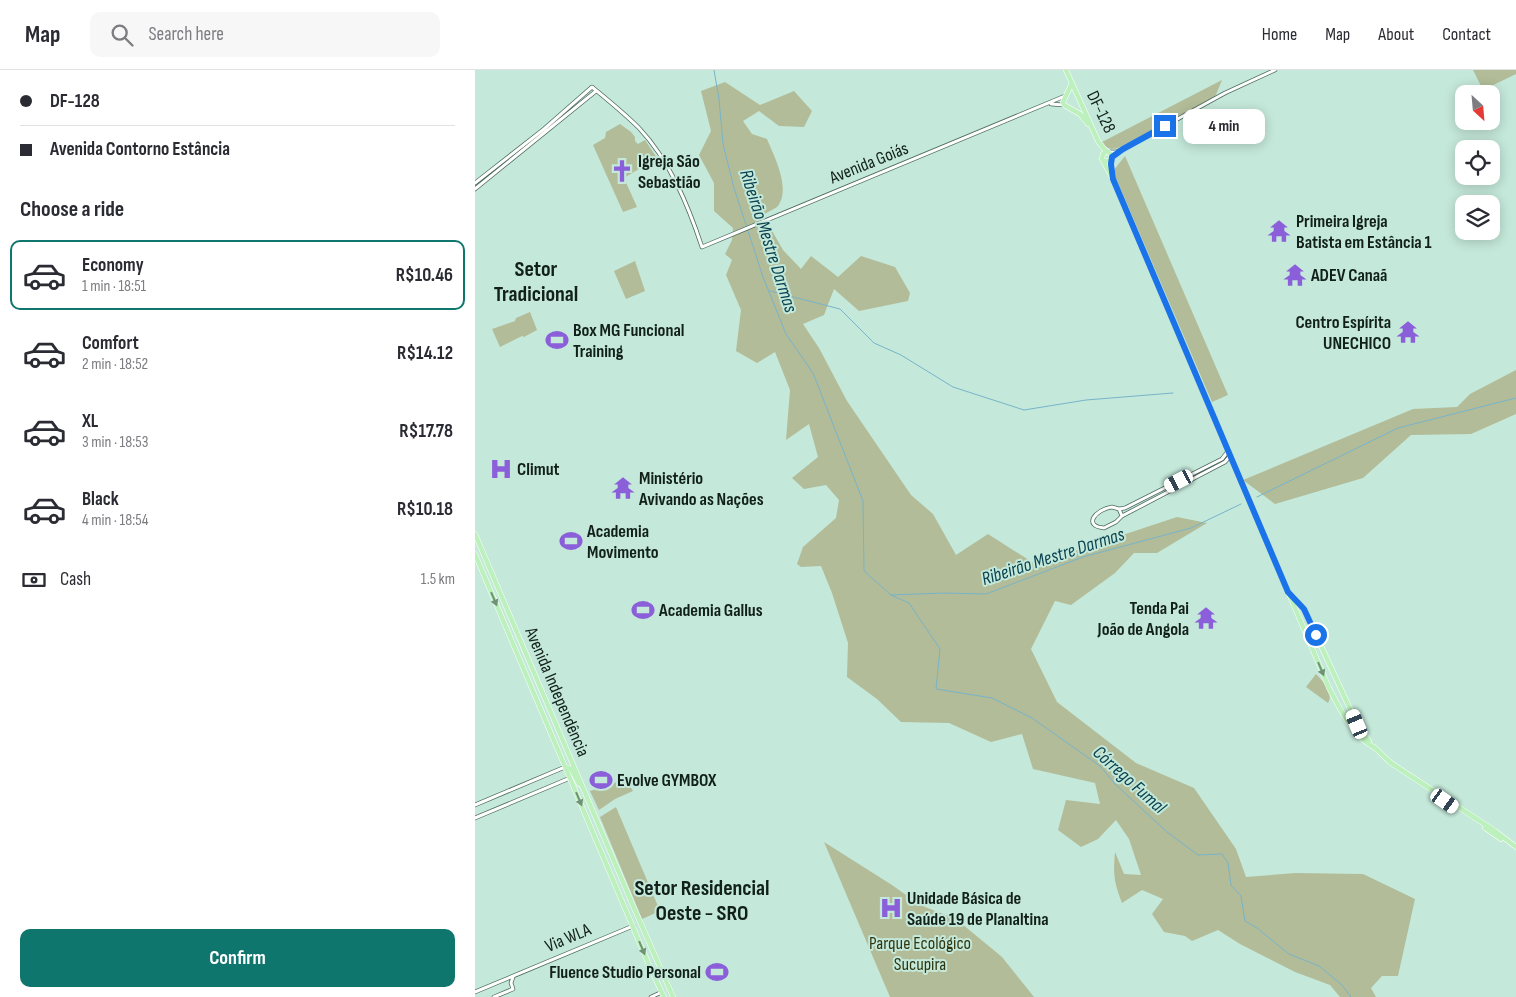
<!DOCTYPE html>
<meta charset="utf-8">
<style>
:root{--surface:#fff;--page:#f7f7f7;--text:#2b2b33;--muted:#7c7c81;--line:#e1e1e2;--accent:#0f766e}
body{margin:0;font-family:"Sofia Sans Condensed",sans-serif;background:var(--page);color:var(--text);height:100vh;display:flex;flex-direction:column;font-size:19px;white-space:nowrap}
*{box-sizing:border-box;margin:0}
p{font-size:16px;color:var(--muted)}
.icon{flex:none;width:28px;height:28px;fill:none;stroke:currentColor;stroke-width:2;stroke-linecap:round;stroke-linejoin:round}
.map{position:relative;flex:1;overflow:hidden}
.side{display:flex;flex-direction:column;background:var(--surface);width:475px}
.side>*{flex:none}
.guide{display:grid;align-content:center;height:110px;padding:0 20px;background:var(--surface)}
.needle{width:32px;rotate:154deg}
.fabs{position:absolute;left:980px;top:15px;display:grid;gap:10px}
.fabs a{display:grid;place-items:center;width:45px;height:45px;border-radius:10px;background:var(--surface);box-shadow:0 2px 12px #0003;font-size:25px}
.end{position:absolute;width:22px;height:22px;margin:-11px;border:6px solid #1a73e8;background:#fff;box-shadow:0 0 0 2px #fff}
.from{border-radius:50%}
.bubble{position:absolute;height:35px;border-radius:10px;background:var(--surface);box-shadow:0 2px 12px #0003;font-size:16px;font-weight:700;line-height:35px;text-align:center}
.car{position:absolute;width:15px;height:30px;margin:-15px -8px;border-radius:6px;box-shadow:0 0 4px 1px #0007;background:linear-gradient(#fff 24%,#345 0 40%,#fff 0 76%,#345 0 86%,#fff 0)}
.guide b{display:flex;align-items:center;gap:18px;height:48px;font-size:19px}
.guide b+b{border-top:1px solid var(--line)}
.guide i{width:12px;height:12px;background:var(--text)}
ul{padding:0;list-style:none}
li{display:flex;align-items:center;gap:15px;height:70px;margin:0 10px 8px;padding:0 10px;border:2px solid transparent;border-radius:10px}
li div{flex:1}
li b{display:block;font-size:19px}
li em{font-style:normal;font-weight:700}
li.on{border-color:var(--accent)}
li>.icon{width:45px;height:45px;stroke-width:1.5}
h2{padding:0 20px;font-size:22px;line-height:60px}
.pay{display:flex;align-items:center;gap:12px;height:55px;padding:0 20px;font-size:19px}
.pay p{margin-inline-start:auto}
.cta{display:flex;gap:10px;margin-top:auto;padding:10px 20px}
.cta a{flex:1;height:58px;border-radius:10px;background:var(--accent);color:#fff;font-size:20px;font-weight:700;line-height:58px;text-align:center}
header{display:flex;align-items:center;gap:30px;box-sizing:border-box;height:70px;padding:0 25px;background:var(--surface);border-bottom:1px solid var(--line)}
header strong{font-size:24px}
nav{display:flex;gap:28px;margin-inline-start:auto;font-size:18px}
.search{width:350px;height:45px;background:var(--page);display:flex;align-items:center;gap:12px;box-sizing:border-box;padding:0 18px;border-radius:10px;color:var(--muted);font-size:19px}
main{display:flex;flex:1;min-height:0}
.map>svg:first-child{display:block}
.green{fill:#b3bc98}
.lines{fill:none;stroke-linecap:round;stroke-linejoin:round}
.stream{stroke:#77b4c9;stroke-width:1}
.minor-casing{stroke:#4c6b60;stroke-width:4.5}
.major-casing{stroke:#fff;stroke-width:5.5}
.minor{stroke:#fff;stroke-width:3}
.major{stroke:#bcf0bc;stroke-width:4.5}
.oneway{fill:#709274}
.route{stroke:#1a73e8;stroke-width:6}
.labels{text-anchor:middle;dominant-baseline:central;stroke-width:4;stroke-linejoin:round;paint-order:stroke}
.street-label{font-size:18px;fill:#12201b;stroke:#c4e8da}
.poi-label{font-size:18px;font-weight:bold;fill:#12201b;stroke:#c4e8da;text-anchor:start}
.park-label{font-size:18px;fill:#303710;stroke:#c4e8da}
.water-label{font-size:19px;font-style:italic;fill:#0a4351;stroke:#c4e8da}
.district-label{font-size:22px;font-weight:bold;fill:#12201b;stroke:#c4e8da}
</style>
<header>
<strong>Map</strong>
<div class="search"><svg class="icon" aria-label="search" viewBox="0 0 24 24"><circle cx="10" cy="10" r="6"/><path d="M15 15l6 6"/></svg>Search here</div>
<nav><a>Home</a><a>Map</a><a>About</a><a>Contact</a></nav>
</header>
<main>
<section class="side">
<div class="guide">
<b><i class="from"></i>DF-128</b>
<b><i></i>Avenida Contorno Estância</b>
</div>
<h2>Choose a ride</h2>
<ul>
<li class="on"><svg class="icon" aria-label="car" viewBox="0 0 24 24"><path d="M5 17H2v-5l4-1 3-4h7l3 4 3 1v5h-3M9 17h6M6 11h13"/><circle cx="7" cy="17" r="2"/><circle cx="17" cy="17" r="2"/></svg><div><b>Economy</b><p>1 min · 18:51</p></div><em>R$10.46</em></li>
<li><svg class="icon" aria-label="car" viewBox="0 0 24 24"><path d="M5 17H2v-5l4-1 3-4h7l3 4 3 1v5h-3M9 17h6M6 11h13"/><circle cx="7" cy="17" r="2"/><circle cx="17" cy="17" r="2"/></svg><div><b>Comfort</b><p>2 min · 18:52</p></div><em>R$14.12</em></li>
<li><svg class="icon" aria-label="car" viewBox="0 0 24 24"><path d="M5 17H2v-5l4-1 3-4h7l3 4 3 1v5h-3M9 17h6M6 11h13"/><circle cx="7" cy="17" r="2"/><circle cx="17" cy="17" r="2"/></svg><div><b>XL</b><p>3 min · 18:53</p></div><em>R$17.78</em></li>
<li><svg class="icon" aria-label="car" viewBox="0 0 24 24"><path d="M5 17H2v-5l4-1 3-4h7l3 4 3 1v5h-3M9 17h6M6 11h13"/><circle cx="7" cy="17" r="2"/><circle cx="17" cy="17" r="2"/></svg><div><b>Black</b><p>4 min · 18:54</p></div><em>R$10.18</em></li>
</ul>
<div class="pay"><svg class="icon" aria-label="cash" viewBox="0 0 24 24"><path d="M3 7h18v10H3z"/><circle cx="12" cy="12" r="2"/></svg>Cash<p>1.5 km</p></div>
<div class="cta"><a>Confirm</a></div>
</section>
<div class="map">
<svg width="1041" height="927" viewBox="0 0 1041 927">
<rect width="100%" height="100%" fill="#c4e8da"/>
<!-- green -->
<path class="green" d="M998,0H1041V4L1008,20Z
M747,10L740,27L643,78C635,80 632,79 627,72Z
M250,12L285,35L319,21L337,41L329,57L304,56L284,41L268,51L277,64L292,69C299,86 317,120 302,137C298,140 292,142 288,145L308,180L326,199L336,186L363,207L386,186L420,197L435,223L433,231L384,241L359,219L349,245L328,254L344,278L372,331L436,425L458,444L481,485L513,464L560,494L702,447L732,453L682,483H659L640,503L596,535L580,531L556,579L582,632L661,693L719,718L761,779L771,807L821,803L888,804L940,829L923,906H907L896,918L901,927H865L855,915L820,902L765,874L743,860L717,871L710,866L689,862L677,844L688,829L667,820L647,833C639,812 638,805 640,782L649,804L666,805L654,769L641,750L623,769L606,777L583,760L591,730L625,734L620,713L558,699L547,664L516,672L474,653L426,652L402,629L372,607L373,573L357,523L346,496L326,497L322,494L328,477L361,448L364,430L351,415L329,419L317,408L343,387L334,354L311,370L315,320L300,282L282,293L261,281L266,240L251,205L257,190L250,184L257,170L258,158L239,141V113L224,85L236,61L226,21Z
M145,54L156,62L160,67V71L163,74L170,70L182,88L149,108L162,137L148,142L118,75L130,68L131,62Z
M650,86L753,325L737,332L638,101Z
M160,191L170,221L151,229L139,201Z
M55,242L62,260L49,267L47,266L25,277L17,259L40,251L41,248Z
M1041,300V344L996,364L936,365L888,408L800,434L768,410L938,339L982,337L995,324Z
M841,604C848,611 859,623 853,633L831,617Z
M151,709L158,721L140,729L124,740L115,721Z
M141,737L185,841L167,849L125,747Z
M349,772L417,815L445,835L481,849L527,887L559,927H415Z"/>
<g class="lines">
<!-- stream -->
<path class="stream" d="M239,0L244,29L248,74L259,118L288,207L311,264L338,303L388,431L389,501L416,525L434,533L465,579L461,619L517,628L557,648L625,696L640,714L692,762L723,785L747,784L753,793L756,815L766,826L770,851L782,858L814,884L844,896L867,915L876,927
M295,221L365,239L399,273L426,285L478,317L549,340L611,330L698,323
M782,427L923,358L1041,328
M416,525L469,523L511,524L608,487L716,458L766,434"/>
<defs>
<path id="minor" d="M576,34L589,35
M634,82H641L648,79L750,23L800,0
M0,113L69,59L117,17C133,30 149,43 164,58C195,91 213,135 227,177L590,26
M0,119L121,21
M637,437L644,439L647,446L641,452L629,458C607,456 621,439 637,437Z
M644,439L650,438L747,389L753,381
M647,446L750,392L755,386
M0,735L90,697
M0,748L95,708
M0,922L158,856
M19,927L38,919L36,913L38,907
M176,927L187,922"/>
<path id="major" d="M591,0L623,71L630,80L637,85L635,91H629
M597,13L588,32L589,35L605,44L613,54
M632,81L628,84L627,89L638,109L854,618C865,639 878,667 900,678
M636,90L638,108
M0,464L159,838L198,927
M0,484L174,895L189,927
M814,523L829,539L882,654L894,671
M899,677L916,693L1020,761L1041,777
M90,697L96,699L104,714
M1010,758L1026,769"/>
</defs>
<!-- minor casing -->
<use href="#minor" class="minor-casing"/>
<!-- major casing -->
<use href="#major" class="major-casing"/>
<!-- minor -->
<use href="#minor" class="minor"/>
<!-- major -->
<use href="#major" class="major"/>
</g>
<!-- one-way arrows -->
<defs><path id="oneway-solid" d="M-6-.8H1V-3.2L6.5 0L1 3.2V.8H-6Z" transform="scale(1.25)"/></defs>
<g class="oneway">
<use href="#oneway-solid" transform="translate(19 529) rotate(67)"/>
<use href="#oneway-solid" transform="translate(846 599) rotate(67)"/>
<use href="#oneway-solid" transform="translate(104 729) rotate(67)"/>
<use href="#oneway-solid" transform="translate(167 878) rotate(67)"/>
</g>
<g class="lines">
<!-- route -->
<path class="route" d="M690,56L648,79L637,87L636,94L638,109L813,522L829,539L841,565"/>
</g>
<!-- icons -->
<defs>
<symbol id="church-bare" viewBox="-9 -9 18 18"><path d="M-1.2-6h2.4v3.5h3.3v2.4h-3.3V6h-2.4V-.1h-3.3v-2.4h3.3Z" fill="#8a5fd9" stroke="#c4e8da" stroke-width="2.5" paint-order="stroke"/></symbol>
<symbol id="temple-bare" viewBox="-9 -9 18 18"><path d="M0-6L5-2H3V0L6.5 2.5H4V6H1.5V3h-3V6H-4V2.5H-6.5L-3 0V-2H-5Z" fill="#8a5fd9" stroke="#c4e8da" stroke-width="2.5" paint-order="stroke"/></symbol>
<symbol id="stadium-bare" viewBox="-9 -9 18 18"><path d="M0-5a6.5 5 0 1 0 0 10a6.5 5 0 1 0 0-10ZM-3.5-1.8h7v3.6h-7Z" fill="#8a5fd9" stroke="#c4e8da" stroke-width="2.5" paint-order="stroke"/></symbol>
<symbol id="hospital-bare" viewBox="-9 -9 18 18"><path d="M-5-5h3v3.5h4V-5h3V5h-3V1.5h-4V5h-3Z" fill="#8a5fd9" stroke="#c4e8da" stroke-width="2.5" paint-order="stroke"/></symbol>
</defs>
<g fill-rule="evenodd">
<use href="#church-bare" x="131" y="85" width="32" height="32"/>
<use href="#temple-bare" x="788" y="145" width="32" height="32"/>
<use href="#temple-bare" x="804" y="189" width="32" height="32"/>
<use href="#temple-bare" x="917" y="246" width="32" height="32"/>
<use href="#stadium-bare" x="66" y="254" width="32" height="32"/>
<use href="#hospital-bare" x="10" y="383" width="32" height="32"/>
<use href="#temple-bare" x="132" y="402" width="32" height="32"/>
<use href="#stadium-bare" x="80" y="455" width="32" height="32"/>
<use href="#stadium-bare" x="152" y="524" width="32" height="32"/>
<use href="#temple-bare" x="715" y="532" width="32" height="32"/>
<use href="#stadium-bare" x="110" y="694" width="32" height="32"/>
<use href="#hospital-bare" x="400" y="822" width="32" height="32"/>
<use href="#stadium-bare" x="226" y="886" width="32" height="32"/>
</g>
<g class="labels">
<!-- street labels -->
<g class="street-label">
<text transform="translate(626 42) rotate(64)">DF-128</text>
<text transform="translate(394 93) rotate(-22)">Avenida Goiás</text>
<text transform="translate(82 622) rotate(67)">Avenida Independência</text>
<text transform="translate(93 868) rotate(-23)">Via WLA</text>
</g>
<!-- poi labels -->
<g class="poi-label">
<text x="163" y="91">Igreja São<tspan x="163" dy="21">Sebastião</tspan></text>
<text x="821" y="151">Primeira Igreja<tspan x="821" dy="21">Batista em Estância 1</tspan></text>
<text x="836" y="205">ADEV Canaã</text>
<text x="916" y="252" text-anchor="end">Centro Espírita<tspan x="916" dy="21">UNECHICO</tspan></text>
<text x="98" y="260">Box MG Funcional<tspan x="98" dy="21">Training</tspan></text>
<text x="42" y="399">Climut</text>
<text x="164" y="408">Ministério<tspan x="164" dy="21">Avivando as Nações</tspan></text>
<text x="112" y="461">Academia<tspan x="112" dy="21">Movimento</tspan></text>
<text x="714" y="538" text-anchor="end">Tenda Pai<tspan x="714" dy="21">João de Angola</tspan></text>
<text x="184" y="540">Academia Gallus</text>
<text x="142" y="710">Evolve GYMBOX</text>
<text x="432" y="828">Unidade Básica de<tspan x="432" dy="21">Saúde 19 de Planaltina</tspan></text>
<text x="226" y="902" text-anchor="end">Fluence Studio Personal</text>
</g>
<!-- park labels -->
<g class="park-label">
<text x="445" y="873">Parque Ecológico<tspan x="445" dy="21">Sucupira</tspan></text>
</g>
<!-- water labels -->
<g class="water-label">
<text transform="translate(293 171) rotate(72)">Ribeirão Mestre Darmas</text>
<text transform="translate(578 487) rotate(-18)">Ribeirão Mestre Darmas</text>
<text transform="translate(654 710) rotate(42)">Córrego Fumal</text>
</g>
<!-- district labels -->
<g class="district-label">
<text x="61" y="199">Setor<tspan x="61" dy="25">Tradicional</tspan></text>
<text x="227" y="818">Setor Residencial<tspan x="227" dy="25">Oeste - SRO</tspan></text>
</g>
</g>
</svg>
<div class="fabs">
<a><svg class="needle" viewBox="-14 -14 28 28"><path d="M0-13l5 13h-10z" fill="#e53935"/><path d="M0 13l5-13h-10z" fill="#7c7c81"/></svg></a>
<a><svg class="icon" aria-label="locate" viewBox="0 0 24 24"><circle cx="12" cy="12" r="6"/><path d="M12 2v4M12 18v4M2 12h4M18 12h4"/></svg></a>
<a><svg class="icon" aria-label="layers" viewBox="0 0 24 24"><path d="M12 4l9 5-9 5-9-5zM3 14l9 5 9-5"/></svg></a>
</div>
<i class="end from" style="left:841px;top:565px"></i>
<i class="end" style="left:690px;top:56px"></i>
<div class="bubble" style="left:708px;top:39px;width:82px">4 min</div>
<i class="car" style="left:704px;top:411px;rotate:243deg"></i>
<i class="car" style="left:882px;top:654px;rotate:337deg"></i>
<i class="car" style="left:970px;top:731px;rotate:125deg"></i>
</div>
</main>
